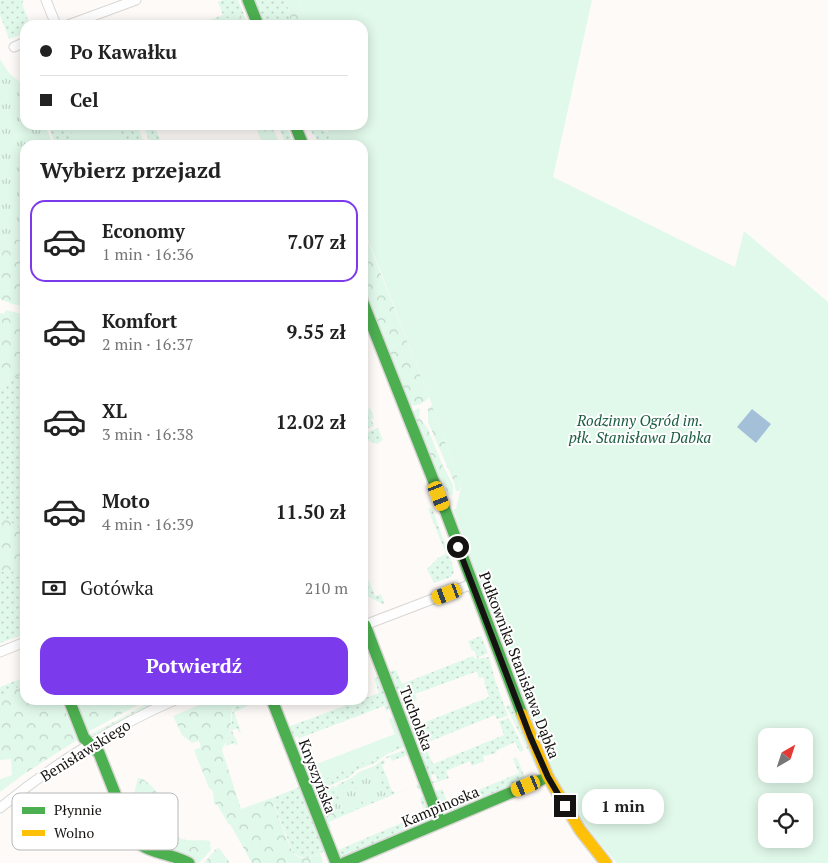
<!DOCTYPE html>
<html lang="pl">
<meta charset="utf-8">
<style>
:root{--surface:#fff;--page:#f6f6f6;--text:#222;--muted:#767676;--line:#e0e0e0;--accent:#7c3aed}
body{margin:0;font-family:"PT Serif",serif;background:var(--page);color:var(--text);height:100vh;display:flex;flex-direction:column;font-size:19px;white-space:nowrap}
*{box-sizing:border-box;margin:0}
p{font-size:16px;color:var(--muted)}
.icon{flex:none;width:28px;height:28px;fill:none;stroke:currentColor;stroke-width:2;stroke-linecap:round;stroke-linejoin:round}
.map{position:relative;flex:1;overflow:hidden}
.side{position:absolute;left:20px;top:140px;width:348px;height:565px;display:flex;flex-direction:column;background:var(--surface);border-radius:15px;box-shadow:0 2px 12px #0003}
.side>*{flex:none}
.guide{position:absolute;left:20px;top:20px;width:348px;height:110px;border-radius:15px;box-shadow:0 2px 12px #0003;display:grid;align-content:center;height:110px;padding:0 20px;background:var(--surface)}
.needle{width:32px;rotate:39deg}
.controls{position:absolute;left:758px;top:728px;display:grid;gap:10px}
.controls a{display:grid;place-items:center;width:55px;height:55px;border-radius:10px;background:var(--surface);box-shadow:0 2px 12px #0003;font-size:25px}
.end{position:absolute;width:22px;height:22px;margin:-11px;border:6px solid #151311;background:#fff;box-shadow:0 0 0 2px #fff}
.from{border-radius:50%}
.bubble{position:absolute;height:35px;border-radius:15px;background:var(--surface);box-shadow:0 2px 12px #0003;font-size:16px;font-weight:600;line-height:35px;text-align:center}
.car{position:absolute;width:15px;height:30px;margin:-15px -8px;border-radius:6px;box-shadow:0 0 4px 1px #0007;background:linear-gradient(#f5c518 24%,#345 0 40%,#f5c518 0 76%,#345 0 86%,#f5c518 0)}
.guide b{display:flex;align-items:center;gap:18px;height:48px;font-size:19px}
.guide b+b{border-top:1px solid var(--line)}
.guide i{width:12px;height:12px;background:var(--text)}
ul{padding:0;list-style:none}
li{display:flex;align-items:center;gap:15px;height:82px;margin:0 10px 8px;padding:0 10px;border:2px solid transparent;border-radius:15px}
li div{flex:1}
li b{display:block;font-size:19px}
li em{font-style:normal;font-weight:600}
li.selected{border-color:var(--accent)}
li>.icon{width:45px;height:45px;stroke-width:1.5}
h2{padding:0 20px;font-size:22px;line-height:60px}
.pay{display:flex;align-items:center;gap:12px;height:55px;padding:0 20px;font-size:19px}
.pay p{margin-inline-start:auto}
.button{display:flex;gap:10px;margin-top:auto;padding:10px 20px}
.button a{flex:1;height:58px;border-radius:15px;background:var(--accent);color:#fff;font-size:20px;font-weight:600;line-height:58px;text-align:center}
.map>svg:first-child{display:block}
.grass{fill:url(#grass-dots)}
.forest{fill:url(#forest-crowns)}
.park{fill:url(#park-tufts)}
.garden{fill:#e1f9eb;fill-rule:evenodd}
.water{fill:#a4c0d8}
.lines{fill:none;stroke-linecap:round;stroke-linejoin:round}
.street-casing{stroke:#d9d7d5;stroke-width:11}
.fast-casing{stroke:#d9d7d5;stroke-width:14}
.slow-casing{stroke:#d9d7d5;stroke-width:14}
.street{stroke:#fffefe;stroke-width:9}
.fast{stroke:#4caf50;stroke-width:11}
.slow{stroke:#ffc107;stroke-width:11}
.route{stroke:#151311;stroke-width:6}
.labels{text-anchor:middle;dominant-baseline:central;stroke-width:4;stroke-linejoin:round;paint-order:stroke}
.park-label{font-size:15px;font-style:italic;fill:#1a5d43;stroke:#fff}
.street-label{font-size:15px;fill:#151311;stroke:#fff}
.key{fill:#fff;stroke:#b9b8b8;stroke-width:1}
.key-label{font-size:14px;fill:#151311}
</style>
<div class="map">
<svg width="828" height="863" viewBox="0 0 828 863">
<defs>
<pattern id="grass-dots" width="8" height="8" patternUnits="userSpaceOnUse" patternTransform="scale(1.25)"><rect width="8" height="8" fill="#e1f9eb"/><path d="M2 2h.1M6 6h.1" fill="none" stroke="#c0d5c8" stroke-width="1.8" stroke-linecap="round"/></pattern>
<pattern id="forest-crowns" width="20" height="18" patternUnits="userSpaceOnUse" patternTransform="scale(1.25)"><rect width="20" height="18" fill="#e1f9eb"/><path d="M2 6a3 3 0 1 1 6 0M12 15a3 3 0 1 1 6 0" fill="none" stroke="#c0d5c8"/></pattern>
<pattern id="park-tufts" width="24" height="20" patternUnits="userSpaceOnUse" patternTransform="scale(1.25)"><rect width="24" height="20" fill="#e1f9eb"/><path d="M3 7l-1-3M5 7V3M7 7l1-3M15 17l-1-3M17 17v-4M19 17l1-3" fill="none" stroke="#c0d5c8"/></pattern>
</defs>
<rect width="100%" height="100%" fill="#fdfaf7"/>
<!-- grass -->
<path class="grass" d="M0,0H24L22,3L30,25H25V33L9,39L0,15Z
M223,0H238L248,25H196L223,15L218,2Z
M252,0H285L288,8L291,25H262Z
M48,125H69L77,145H56Z
M115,125H137L145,145H123Z
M143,125H154L162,145H151Z
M278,125H286L294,145H286Z
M305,125C310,125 312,127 317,128C330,132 328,132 333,145H317L318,143L315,135H313L310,128L307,129Z
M25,372V533L6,519L0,522V386Z
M370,408L374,418L371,419L374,426L363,430V426L366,424L363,412Z
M378,428L383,440L377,444L363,438V434Z
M432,508L452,563L454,572L451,577L434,583L427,569L438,558L446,554L428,509Z
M362,565L375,596L381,594L384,603L383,604L363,594L364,590L363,586Z
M14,570V575L25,580V634L0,643V572Z
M481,636L488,653L477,658L474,650L472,651L468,641Z
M473,656L475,659L489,657L495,680L508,716L497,719L495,715L421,745L416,744L421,742L419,736L414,738L405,714L412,711L418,725L489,697L484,682L485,681L483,677L479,678L477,672H475L415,694L417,700L403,706L400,703L406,700L403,694L398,696L388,672L396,670L402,684Z
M379,676L392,707L386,711L384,706L300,738L301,744L294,747L301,743L298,736L291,739L288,727L379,693L374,678Z
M25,677V683L0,699V687Z
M154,700H163L95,735L88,736Z
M242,700L259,701C250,704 243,709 234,712L241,732H239L237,728L232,731L238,744L235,745L234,743L226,746C226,741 228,739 230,734C233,723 230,717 235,704Z
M513,704L541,773L540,775L506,706Z
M509,718L524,750L520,752L515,742L496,751L497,753L483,756L484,761L472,766L470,761L446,771L449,778L431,784L430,781L433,780L434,782L438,780L435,774L431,775L432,778L429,779L419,753L427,750L433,764L504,735L499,721Z
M405,742L407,746L387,754L375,763L357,770L349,777L334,784L312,793L300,763L304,762L313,784L378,756Z
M407,749L410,754L392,761L390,757L384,759L385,763L382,765L392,791L396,793L421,783L422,787L419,790L416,785L340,817V810L342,808L328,799L325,791L326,789L334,786L335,787L345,813L349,782L337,787V785L353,777L364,805L386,795L374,766L388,756Z
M515,757L518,760L526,781L476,803L473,798L478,795L476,791L519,773L513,759Z
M302,786L327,850C312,857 309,862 293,853L272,798Z
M442,789L448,803L467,795L468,798L470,797L473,804L446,814L442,811L434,792Z
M426,796L434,819L340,861L334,845L335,844L338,850L425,813L420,798Z"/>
<!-- forest -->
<path class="forest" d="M285,0H299L308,25H291L288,8Z
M240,13L245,25H237L230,22L225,25H210Z
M263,125H272L280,145L277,143L275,145H263L256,128Z
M362,226L429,397C423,404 419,405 410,406L363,285Z
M11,238L21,240L25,242V306L12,304L0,299V241Z
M6,310L25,315V372L0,386V313L4,314Z
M432,405L461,487L459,491H456L454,482L428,422V409Z
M419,408L420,410L419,417L428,429L442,464L453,485V493L452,496L448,494L443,481L434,471L412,412Z
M6,518L25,533V580L14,575L13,570L0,572V522Z
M25,683V700H61L77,740L24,774L0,792V779L12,775L11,759L0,760V699Z
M87,700H147L84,734L72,703Z
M211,700H242C226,708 233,718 230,732C229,739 224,744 222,750L241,809L272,798C275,807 290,850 294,854C302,861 311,858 320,854L323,861L322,863H252L230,824L229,825L218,806L214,803L213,791L209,788L194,750L201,747L199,741L192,743L182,735L173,716Z
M138,778H140C155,784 164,803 169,818C171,824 171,831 176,836C185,843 199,839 210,841L211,850L199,863H193L149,846L139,837L138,832L140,820L135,810L134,794Z
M322,791L323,792L327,800L324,802L334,812L340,810V817L329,822L331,827L326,830L313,794Z
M219,848L230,863H204L215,850Z"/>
<!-- park -->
<path class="park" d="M0,59L9,73L25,86V125H45L53,145H25V242C17,237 9,239 0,241Z
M374,766L387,795L364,805L353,777L359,772Z
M349,782L355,786L362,806L345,814L335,787Z
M331,789L336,800L339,801L342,809L334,812L326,808L324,802L328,799L326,791Z"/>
<!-- garden -->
<path class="garden" d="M299,0H592L553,177L735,267L744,231L828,302V863H617C585,828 559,790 539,747L453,509H456L461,487L432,405L363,226L362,145H333L325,125H362V25H308ZM766,736H804V774H766ZM766,801H804V839H766Z
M69,125H115L123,145H77Z
M395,717L405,742L378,756L313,784L306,768L395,734L389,719Z"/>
<!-- water -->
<path class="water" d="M752,409L771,424L756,443L737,427Z"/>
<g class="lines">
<defs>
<path id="street" d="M46,0L56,25
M68,25L136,0
M14,47L25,42
M362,626L472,584
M0,652L25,642
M0,808C51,766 114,726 175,700"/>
<path id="fast" d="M248,0L258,25
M295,125L303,145
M362,300L445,510L522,714
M365,625L440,822
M69,700L84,738L99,753L133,839C149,854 171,853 189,863
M272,700L336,863
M344,863L548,777"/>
<path id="slow" d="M522,714L548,777L580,830L606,863"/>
</defs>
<!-- street casing -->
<use href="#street" class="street-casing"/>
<!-- fast casing -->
<use href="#fast" class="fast-casing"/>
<!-- slow casing -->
<use href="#slow" class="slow-casing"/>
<!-- street -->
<use href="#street" class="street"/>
<!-- fast -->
<use href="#fast" class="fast"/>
<!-- slow -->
<use href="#slow" class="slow"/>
</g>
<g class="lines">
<!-- route -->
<path class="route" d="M458,547L530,736L548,777L565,806"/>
</g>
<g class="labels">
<!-- park labels -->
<g class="park-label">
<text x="640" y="420">Rodzinny Ogród im.<tspan x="640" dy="17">płk. Stanisława Dabka</tspan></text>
</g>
<!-- street labels -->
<g class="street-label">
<text transform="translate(520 665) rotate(69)">Pułkownika Stanisława Dąbka</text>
<text transform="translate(417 718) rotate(69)">Tucholska</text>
<text transform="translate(85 750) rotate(-32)">Benisławskiego</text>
<text transform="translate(318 776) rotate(69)">Knyszyńska</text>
<text transform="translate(440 806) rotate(-23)">Kampinoska</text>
</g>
</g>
<!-- legend -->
<rect x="12" y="793" width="166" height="57" rx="8" class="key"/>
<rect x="22" y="807" width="23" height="7" fill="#4caf50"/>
<rect x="22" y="830" width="23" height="6" fill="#ffc107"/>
<g class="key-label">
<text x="54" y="815">Płynnie</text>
<text x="54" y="838">Wolno</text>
</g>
</svg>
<div class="controls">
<a><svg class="needle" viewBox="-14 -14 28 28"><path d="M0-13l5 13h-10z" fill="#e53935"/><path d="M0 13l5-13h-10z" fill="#767676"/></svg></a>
<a><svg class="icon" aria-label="locate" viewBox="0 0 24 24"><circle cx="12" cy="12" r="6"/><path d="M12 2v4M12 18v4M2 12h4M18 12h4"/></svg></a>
</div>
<i class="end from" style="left:458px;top:547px"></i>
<i class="end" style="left:565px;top:806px"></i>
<div class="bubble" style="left:582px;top:789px;width:82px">1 min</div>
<i class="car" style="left:439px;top:496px;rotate:158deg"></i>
<i class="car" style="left:447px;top:594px;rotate:249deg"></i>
<i class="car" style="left:526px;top:786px;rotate:248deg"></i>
<div class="guide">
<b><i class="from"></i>Po Kawałku</b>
<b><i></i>Cel</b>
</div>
<section class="side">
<h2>Wybierz przejazd</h2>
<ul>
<li class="selected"><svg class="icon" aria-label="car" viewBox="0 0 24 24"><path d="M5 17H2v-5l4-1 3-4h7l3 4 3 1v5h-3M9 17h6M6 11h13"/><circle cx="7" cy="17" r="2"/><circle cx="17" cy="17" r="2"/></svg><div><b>Economy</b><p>1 min · 16:36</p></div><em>7.07 zł</em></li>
<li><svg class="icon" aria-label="car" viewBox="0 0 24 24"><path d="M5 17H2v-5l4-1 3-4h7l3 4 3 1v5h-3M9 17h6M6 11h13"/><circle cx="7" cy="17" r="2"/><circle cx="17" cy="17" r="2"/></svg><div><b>Komfort</b><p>2 min · 16:37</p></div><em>9.55 zł</em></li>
<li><svg class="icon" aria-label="car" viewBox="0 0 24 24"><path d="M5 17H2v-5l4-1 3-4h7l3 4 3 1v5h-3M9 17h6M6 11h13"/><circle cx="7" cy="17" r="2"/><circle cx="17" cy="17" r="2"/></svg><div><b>XL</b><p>3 min · 16:38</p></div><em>12.02 zł</em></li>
<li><svg class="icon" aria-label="car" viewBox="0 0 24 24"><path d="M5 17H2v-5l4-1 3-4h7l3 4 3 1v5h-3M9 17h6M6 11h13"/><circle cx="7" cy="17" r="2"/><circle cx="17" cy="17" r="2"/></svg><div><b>Moto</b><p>4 min · 16:39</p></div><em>11.50 zł</em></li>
</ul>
<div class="pay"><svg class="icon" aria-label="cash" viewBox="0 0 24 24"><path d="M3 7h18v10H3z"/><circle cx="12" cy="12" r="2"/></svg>Gotówka<p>210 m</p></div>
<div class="button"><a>Potwierdź</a></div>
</section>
</div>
